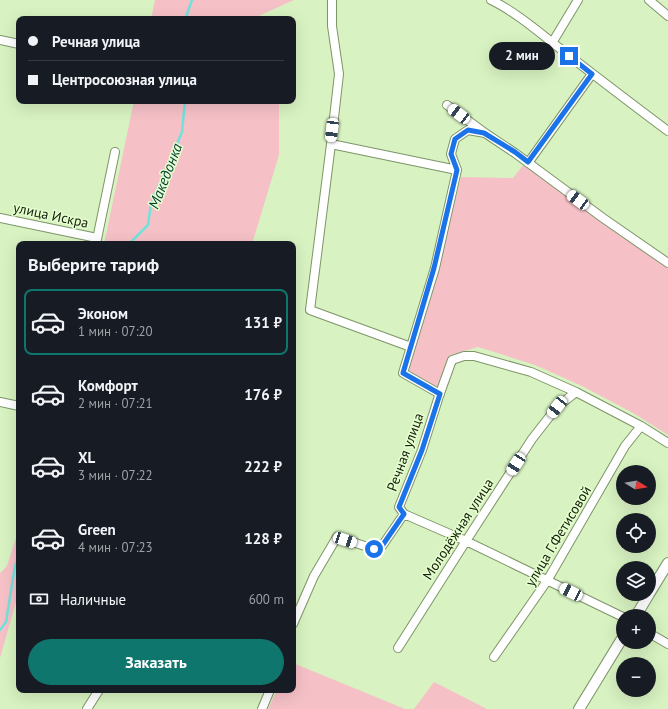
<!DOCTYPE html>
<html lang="ru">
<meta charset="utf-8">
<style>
:root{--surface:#171b24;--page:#20242c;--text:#f1f3f6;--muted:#9ea1a6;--line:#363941;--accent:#0f766e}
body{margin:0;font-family:"PT Sans",sans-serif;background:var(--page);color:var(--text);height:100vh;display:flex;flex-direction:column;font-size:15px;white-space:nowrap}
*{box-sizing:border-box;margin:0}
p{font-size:13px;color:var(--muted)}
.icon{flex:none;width:22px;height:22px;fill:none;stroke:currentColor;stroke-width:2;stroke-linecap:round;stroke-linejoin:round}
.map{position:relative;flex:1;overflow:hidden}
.drawer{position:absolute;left:16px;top:241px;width:280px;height:452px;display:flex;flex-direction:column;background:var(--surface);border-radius:8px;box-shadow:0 4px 16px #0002}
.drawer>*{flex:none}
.hud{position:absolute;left:16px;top:16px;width:280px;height:88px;border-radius:8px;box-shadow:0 4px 16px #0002;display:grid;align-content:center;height:88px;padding:0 12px;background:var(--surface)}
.needle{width:26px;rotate:101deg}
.fabs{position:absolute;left:616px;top:465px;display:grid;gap:8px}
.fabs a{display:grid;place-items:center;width:40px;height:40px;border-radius:50%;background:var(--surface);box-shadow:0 4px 16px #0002;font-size:20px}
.end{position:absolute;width:18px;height:18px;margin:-9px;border:5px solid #1a73e8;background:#fff;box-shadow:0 0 0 2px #fff}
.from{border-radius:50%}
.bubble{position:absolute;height:28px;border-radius:14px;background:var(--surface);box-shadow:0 4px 16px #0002;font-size:13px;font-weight:800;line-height:28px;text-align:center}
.car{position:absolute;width:12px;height:24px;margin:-12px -6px;border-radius:5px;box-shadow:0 0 3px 1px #0007;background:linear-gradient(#fff 24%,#345 0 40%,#fff 0 76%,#345 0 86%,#fff 0)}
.hud b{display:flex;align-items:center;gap:14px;height:38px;font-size:15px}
.hud b+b{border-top:1px solid var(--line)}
.hud i{width:10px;height:10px;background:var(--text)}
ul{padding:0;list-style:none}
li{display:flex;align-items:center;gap:12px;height:66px;margin:0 8px 6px;padding:0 4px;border:2px solid transparent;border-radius:8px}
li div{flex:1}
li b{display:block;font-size:15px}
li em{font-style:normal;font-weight:800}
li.current{border-color:var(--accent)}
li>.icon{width:36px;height:36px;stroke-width:1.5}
h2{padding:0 12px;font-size:18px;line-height:48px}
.pay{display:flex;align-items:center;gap:10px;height:44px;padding:0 12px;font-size:15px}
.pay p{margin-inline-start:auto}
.button{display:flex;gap:8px;margin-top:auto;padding:8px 12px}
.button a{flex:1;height:46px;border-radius:24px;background:var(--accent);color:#fff;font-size:16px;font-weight:800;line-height:46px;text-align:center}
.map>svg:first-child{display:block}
.green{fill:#f5c1c7}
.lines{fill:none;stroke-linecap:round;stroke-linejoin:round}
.stream{stroke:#72e1db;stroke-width:2.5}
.minor-casing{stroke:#7e9569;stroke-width:10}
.tertiary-casing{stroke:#7e9569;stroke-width:12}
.minor{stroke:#fff;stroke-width:8}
.tertiary{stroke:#fff;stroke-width:10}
.route{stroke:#1a73e8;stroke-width:5}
.labels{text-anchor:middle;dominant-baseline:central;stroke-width:3;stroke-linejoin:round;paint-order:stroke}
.street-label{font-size:14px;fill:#151e0d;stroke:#e5ffce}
.water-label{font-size:15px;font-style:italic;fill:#003735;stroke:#e5ffce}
</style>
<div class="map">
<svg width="668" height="709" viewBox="0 0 668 709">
<rect width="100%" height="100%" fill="#d8f2c1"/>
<!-- green -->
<path class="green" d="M155,0H294L252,19H151Z
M134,101H279V155L252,244H104Z
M524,164L668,268V435L633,413L582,386L535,365L478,347L450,355L437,387L408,371L432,293L461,177L513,178Z
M19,528V600L16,602L0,658V573L7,566Z
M293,663L405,709H268L277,690H293Z
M434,682L487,709H414Z"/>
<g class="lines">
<!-- stream -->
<path class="stream" d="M187,19V14L192,0
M129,244L148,225L151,204L182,132L185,101
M0,630L6,622L15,566L19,557"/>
<defs>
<path id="minor" d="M491,0C516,12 541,34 563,51C598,78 633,105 668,131
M649,0L668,16
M0,40L19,44
M552,43L578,0
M447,105L485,133L515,153L603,218L668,263
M331,144L339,74L332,26V0
M528,163L592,74
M0,218L97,238
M96,244L115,152
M411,347L310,310L331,144L457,170
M440,394L403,373L435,268L457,170L451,154L455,139L468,130L485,133
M0,402L19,406
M404,514L466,541L623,617
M293,624L314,576L337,537L374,549L382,546L404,514L399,507L422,450L439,396L452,360L464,356H474L531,372L576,392L641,426L668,443
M649,633L668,644
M398,648L466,541L532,439L557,407L576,392
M494,657L547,581L625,446L641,426
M87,709L99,690
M262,709L270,690"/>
<path id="tertiary" d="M649,594L668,563
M636,616L649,594
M579,709L623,637"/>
</defs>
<!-- minor casing -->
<use href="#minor" class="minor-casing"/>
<!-- tertiary casing -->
<use href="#tertiary" class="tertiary-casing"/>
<!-- minor -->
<use href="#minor" class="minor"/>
<!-- tertiary -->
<use href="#tertiary" class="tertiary"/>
</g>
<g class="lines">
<!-- route -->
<path class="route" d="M374,549L382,546L404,514L399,507L422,450L440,394L403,373L434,268L457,170L451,154L455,139L468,130L484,133L515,152L528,162L592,74L569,56"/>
</g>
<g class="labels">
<!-- street labels -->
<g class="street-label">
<text transform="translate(51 215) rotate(12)">улица Искра</text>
<text transform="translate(405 452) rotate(-70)">Речная улица</text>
<text transform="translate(458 529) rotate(-57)">Молодёжная улица</text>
<text transform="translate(558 536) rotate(-59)">улица Г.Фетисовой</text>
</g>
<!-- water labels -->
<g class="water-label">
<text transform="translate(165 176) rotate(-69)">Македонка</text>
</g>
</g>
</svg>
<div class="fabs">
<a><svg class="needle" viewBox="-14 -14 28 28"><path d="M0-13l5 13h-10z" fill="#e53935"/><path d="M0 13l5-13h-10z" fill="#9ea1a6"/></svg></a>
<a><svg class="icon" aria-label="locate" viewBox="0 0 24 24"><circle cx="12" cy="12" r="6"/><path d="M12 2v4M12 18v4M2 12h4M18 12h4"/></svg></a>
<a><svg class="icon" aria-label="layers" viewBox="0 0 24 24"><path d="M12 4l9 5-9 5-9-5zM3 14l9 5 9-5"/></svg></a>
<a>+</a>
<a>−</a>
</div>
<i class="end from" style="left:374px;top:549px"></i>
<i class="end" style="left:569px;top:56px"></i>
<div class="bubble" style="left:489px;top:42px;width:66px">2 мин</div>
<i class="car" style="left:459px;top:114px;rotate:307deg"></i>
<i class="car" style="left:332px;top:130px;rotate:187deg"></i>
<i class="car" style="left:578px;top:200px;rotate:306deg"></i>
<i class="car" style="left:557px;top:407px;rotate:218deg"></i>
<i class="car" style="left:516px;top:464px;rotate:213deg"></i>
<i class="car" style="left:345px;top:540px;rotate:108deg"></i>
<i class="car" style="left:571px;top:592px;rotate:296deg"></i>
<div class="hud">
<b><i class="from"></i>Речная улица</b>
<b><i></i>Центросоюзная улица</b>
</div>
<section class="drawer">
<h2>Выберите тариф</h2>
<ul>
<li class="current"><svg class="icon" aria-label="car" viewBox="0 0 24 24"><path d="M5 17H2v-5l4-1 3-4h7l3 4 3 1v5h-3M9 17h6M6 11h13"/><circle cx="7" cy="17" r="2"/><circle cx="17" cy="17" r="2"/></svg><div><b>Эконом</b><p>1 мин · 07:20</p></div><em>131 ₽</em></li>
<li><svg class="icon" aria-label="car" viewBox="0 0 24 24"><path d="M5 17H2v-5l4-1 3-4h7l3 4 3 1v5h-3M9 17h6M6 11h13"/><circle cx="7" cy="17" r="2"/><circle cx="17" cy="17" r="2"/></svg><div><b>Комфорт</b><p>2 мин · 07:21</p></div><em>176 ₽</em></li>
<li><svg class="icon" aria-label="car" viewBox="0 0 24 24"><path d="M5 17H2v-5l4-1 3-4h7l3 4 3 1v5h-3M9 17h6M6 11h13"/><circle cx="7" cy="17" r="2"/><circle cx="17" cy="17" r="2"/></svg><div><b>XL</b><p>3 мин · 07:22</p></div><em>222 ₽</em></li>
<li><svg class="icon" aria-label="car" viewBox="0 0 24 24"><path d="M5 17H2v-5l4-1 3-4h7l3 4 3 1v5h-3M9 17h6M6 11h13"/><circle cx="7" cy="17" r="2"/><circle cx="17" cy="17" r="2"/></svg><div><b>Green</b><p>4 мин · 07:23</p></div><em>128 ₽</em></li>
</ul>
<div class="pay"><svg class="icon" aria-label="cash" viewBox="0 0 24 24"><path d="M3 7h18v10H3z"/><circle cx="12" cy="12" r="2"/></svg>Наличные<p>600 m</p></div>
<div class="button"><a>Заказать</a></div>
</section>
</div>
